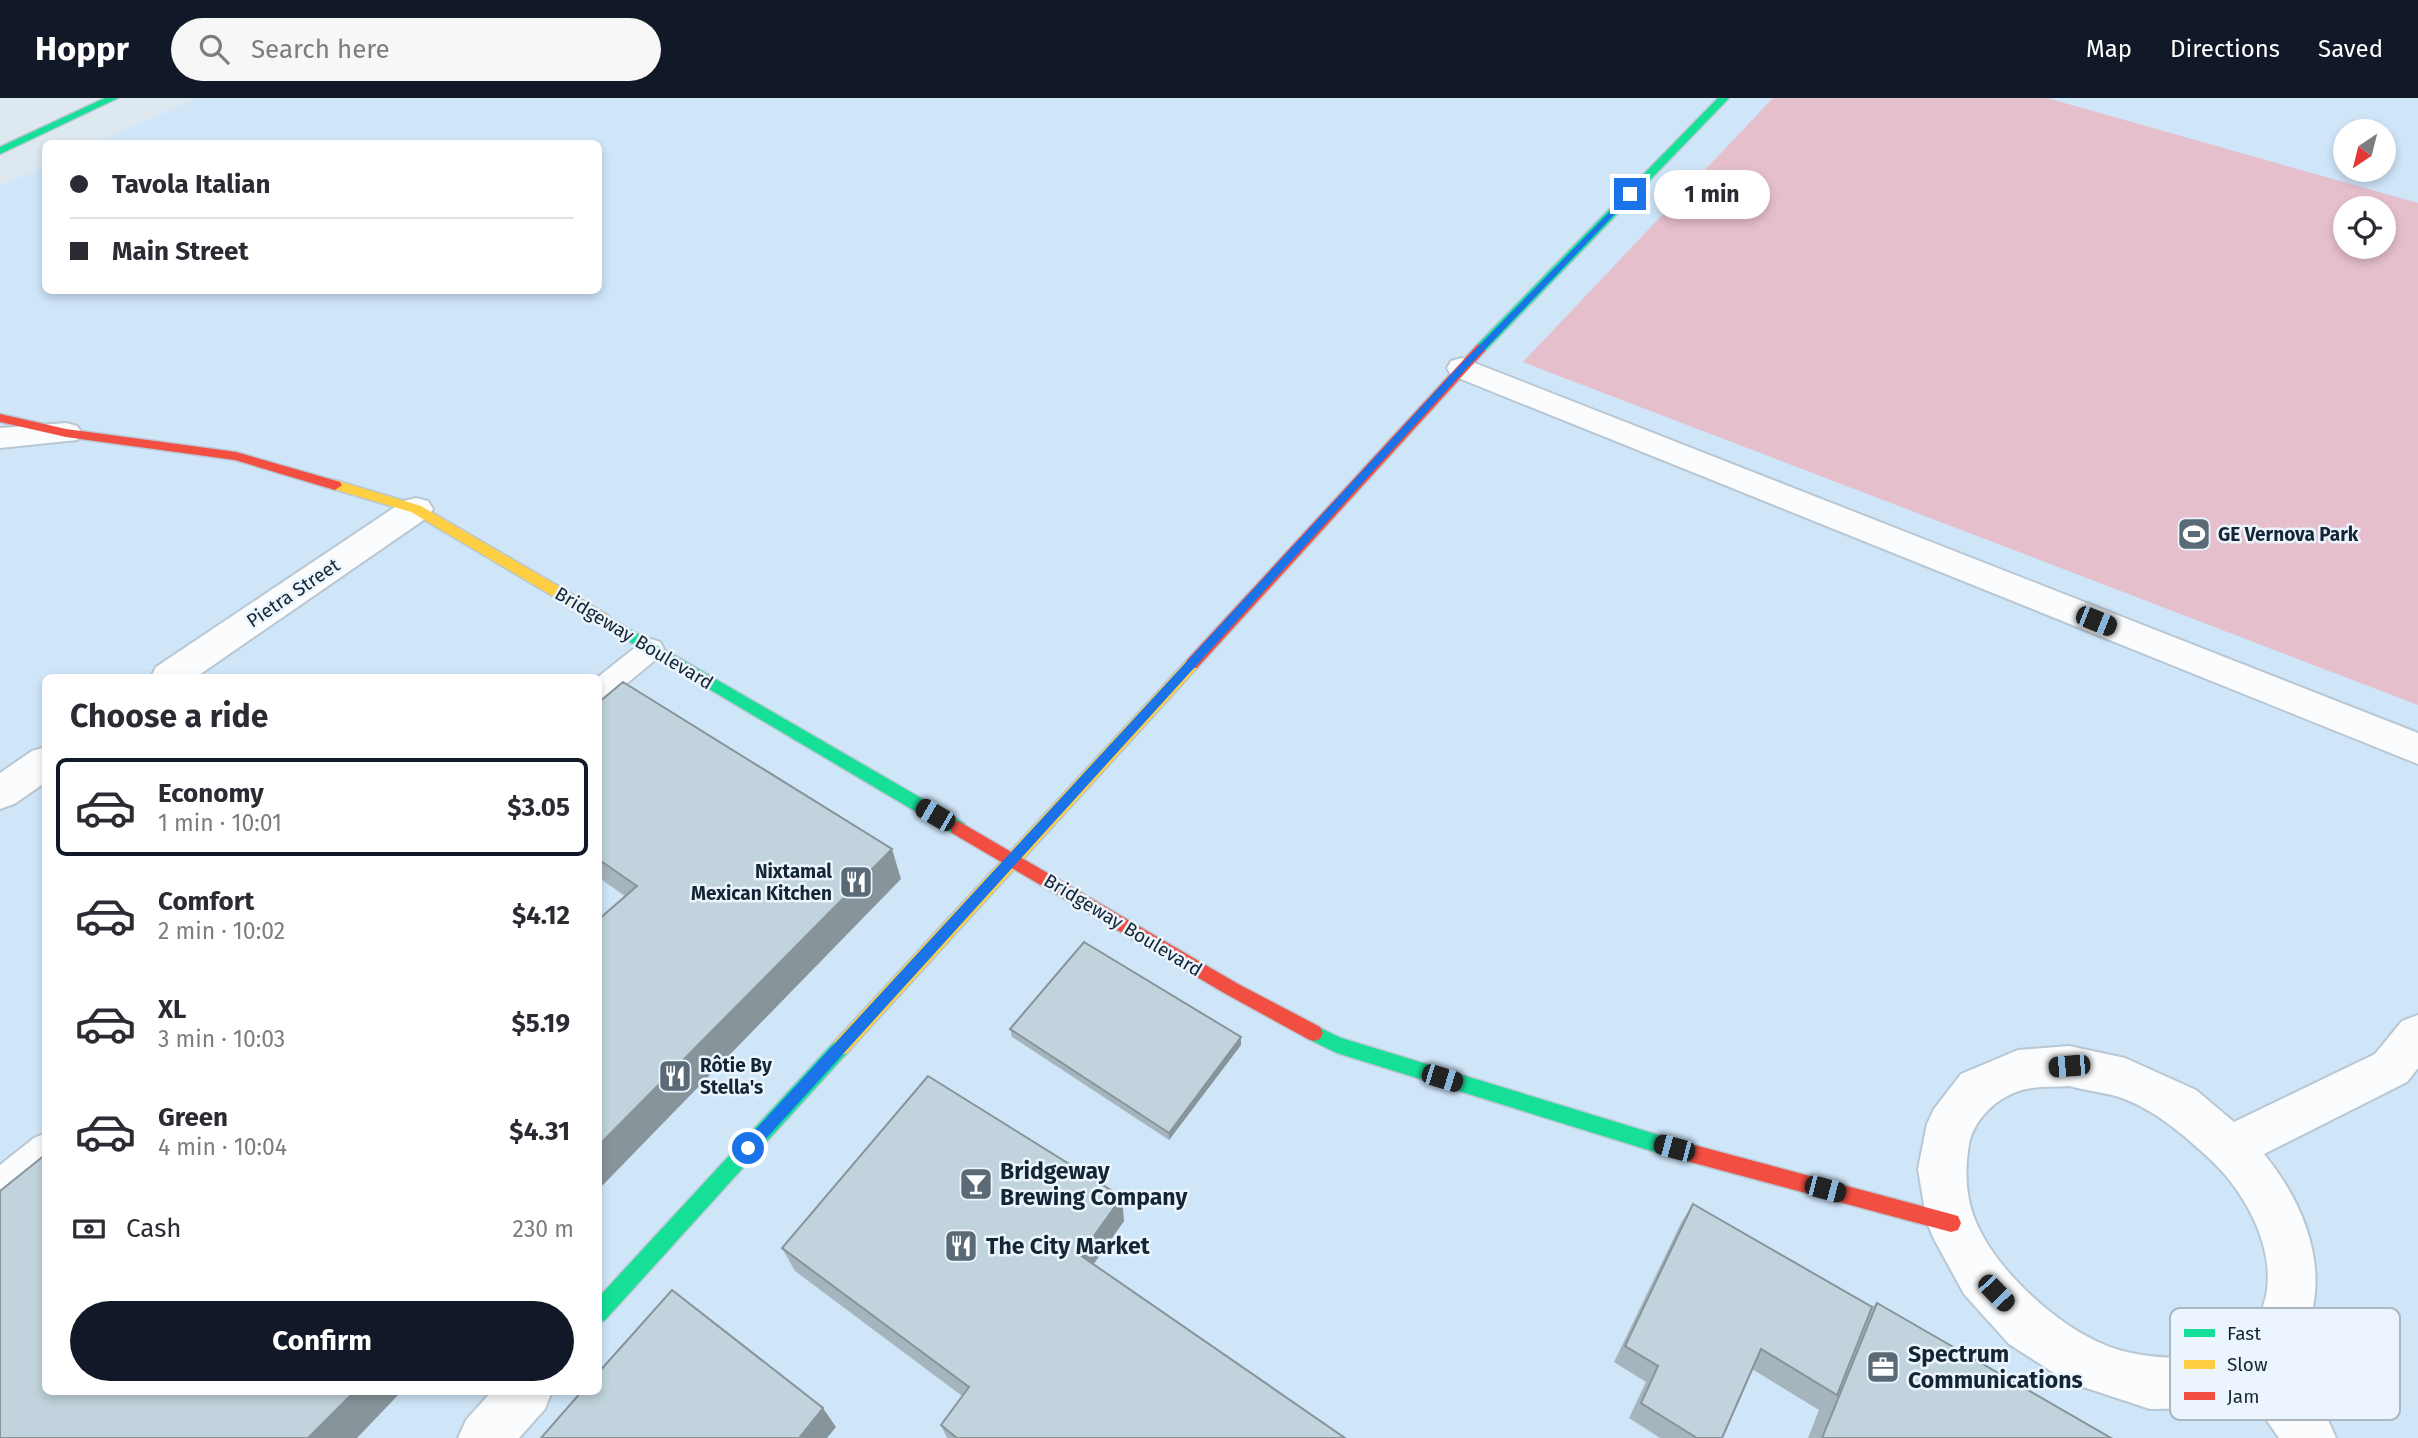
<!DOCTYPE html>
<meta charset="utf-8">
<style>
:root{--surface:#fff;--page:#f7f7f7;--text:#2b2b33;--muted:#7c7c81;--line:#e1e1e2;--accent:#111827}
body{margin:0;font-family:"Fira Sans",sans-serif;background:var(--page);color:var(--text);height:100vh;display:flex;flex-direction:column;font-size:26px;white-space:nowrap}
*{box-sizing:border-box;margin:0}
p{font-size:23px;color:var(--muted)}
.icon{flex:none;width:38px;height:38px;fill:none;stroke:currentColor;stroke-width:2;stroke-linecap:round;stroke-linejoin:round}
.map{position:relative;flex:1;overflow:hidden}
.sheet{position:absolute;left:42px;top:576px;width:560px;height:721px;display:flex;flex-direction:column;background:var(--surface);border-radius:10px;box-shadow:0 4px 10px #0003}
.sheet>*{flex:none}
.top-card{position:absolute;left:42px;top:42px;width:560px;height:154px;border-radius:10px;box-shadow:0 4px 10px #0003;display:grid;align-content:center;height:154px;padding:0 28px;background:var(--surface)}
.needle{width:46px;rotate:215deg}
.controls{position:absolute;left:2333px;top:21px;display:grid;gap:14px}
.controls a{display:grid;place-items:center;width:63px;height:63px;border-radius:50%;background:var(--surface);box-shadow:0 4px 10px #0003;font-size:35px}
.end{position:absolute;width:32px;height:32px;margin:-16px;border:9px solid #1a73e8;background:#fff;box-shadow:0 0 0 4px #fff}
.from{border-radius:50%}
.bubble{position:absolute;height:49px;border-radius:24px;background:var(--surface);box-shadow:0 4px 10px #0003;font-size:23px;font-weight:700;line-height:49px;text-align:center}
.car{position:absolute;width:21px;height:42px;margin:-21px -10px;border-radius:9px;box-shadow:0 0 5px 2px #0007;background:linear-gradient(#222 24%,#8ab4d8 0 40%,#222 0 76%,#8ab4d8 0 86%,#222 0)}
.top-card b{display:flex;align-items:center;gap:24px;height:66px;font-size:26px}
.top-card b+b{border-top:2px solid var(--line)}
.top-card i{width:18px;height:18px;background:var(--text)}
ul{padding:0;list-style:none}
li{display:flex;align-items:center;gap:21px;height:98px;margin:0 14px 10px;padding:0 14px;border:4px solid transparent;border-radius:10px}
li div{flex:1}
li b{display:block;font-size:26px}
li em{font-style:normal;font-weight:700}
li.on{border-color:var(--accent)}
li>.icon{width:63px;height:63px;stroke-width:1.5}
h2{padding:0 28px;font-size:32px;line-height:84px}
.pay{display:flex;align-items:center;gap:18px;height:77px;padding:0 28px;font-size:26px}
.pay p{margin-inline-start:auto}
.primary-button{display:flex;gap:14px;margin-top:auto;padding:14px 28px}
.primary-button a{flex:1;height:80px;border-radius:42px;background:var(--accent);color:#fff;font-size:28px;font-weight:700;line-height:80px;text-align:center}
header{display:flex;align-items:center;gap:42px;box-sizing:border-box;height:98px;padding:0 35px;background:var(--accent);color:#fff}
header strong{font-size:33px}
nav{display:flex;gap:38px;margin-inline-start:auto;font-size:24px}
.search{width:490px;height:63px;background:var(--page);display:flex;align-items:center;gap:18px;box-sizing:border-box;padding:0 24px;border-radius:38px;color:var(--muted);font-size:26px}
.map>svg:first-child{display:block}
.built{fill:#cfe5f8;fill-rule:evenodd}
.green{fill:#e6bfcd;fill-rule:evenodd}
.lines{fill:none;stroke-linecap:round;stroke-linejoin:round}
.lane-casing{stroke:#b9c7d3;stroke-width:4}
.street-casing{stroke:#b9c7d3;stroke-width:4}
.fast-casing{stroke:#b9c7d3;stroke-width:3}
.slow-casing{stroke:#b9c7d3;stroke-width:3}
.jam-casing{stroke:#b9c7d3;stroke-width:3}
.lane{fill:#fafcfd;fill-rule:evenodd}
.street{fill:#fafcfd;fill-rule:evenodd}
.fast{fill:#16e098;fill-rule:evenodd}
.slow{fill:#ffcf43;fill-rule:evenodd}
.jam{fill:#f24e42;fill-rule:evenodd}
.wall{fill:#a6b5bd}
.shaded-wall{fill:#87949a}
.building{fill:#c1d3dc;stroke:#87949a;stroke-width:2}
.route{fill:#1a73e8}
.labels{text-anchor:middle;dominant-baseline:central;stroke-width:5;stroke-linejoin:round;paint-order:stroke}
.poi-label{font-size:19px;font-weight:bold;fill:#142635;stroke:#ecf5fd;text-anchor:start}
.street-label{font-size:19px;fill:#142635;stroke:#ecf5fd}
.near-poi-label{font-size:23px;font-weight:bold;fill:#142635;stroke:#ecf5fd;text-anchor:start}
.key{fill:#ecf5fd;stroke:#abb7c1;stroke-width:2}
.key-label{font-size:19px;fill:#142635}
</style>
<header>
<strong>Hoppr</strong>
<div class="search"><svg class="icon" aria-label="search" viewBox="0 0 24 24"><circle cx="10" cy="10" r="6"/><path d="M15 15l6 6"/></svg>Search here</div>
<nav><a>Map</a><a>Directions</a><a>Saved</a></nav>
</header>
<div class="map">
<svg width="2418" height="1340" viewBox="0 0 2418 1340">
<rect width="100%" height="100%" fill="#dee8f1"/>
<!-- built -->
<path class="built" d="M198,0H2418V1340H0V88L45,68L46,192H598V46L96,45ZM2345,33H2384V72H2345ZM2345,110H2384V149H2345ZM46,579H598V1293H46Z"/>
<!-- green -->
<path class="green" d="M1773,0H2047L2418,105V607L1523,264ZM2345,110H2384V149H2345Z"/>
<g class="lines">
<defs>
<path id="lane" d="M651,541L660,544L664,551L660,558L608,601L598,604V579L642,544Z
M46,1035V1072L12,1100L0,1104V1067L34,1040Z"/>
<path id="street" d="M1462,260L2418,635V666L1451,277L1447,270L1451,263Z
M66,325L77,328L82,335L77,342L0,350V330Z
M416,400L428,403L433,411L428,419L196,579H151L156,569L404,403Z
M46,649V684L14,706L0,711V675L32,653Z
M2418,917V970L2407,984L2264,1056C2313,1116 2339,1198 2287,1265L2328,1322L2336,1340H2279L2247,1294L2209,1310L2150,1311L2068,1284L2009,1246L1964,1196L1934,1141L1927,1125L1918,1071L1927,1026L1934,1011L1961,976L2018,952L2069,948L2125,960L2196,992L2234,1024L2375,956L2402,923ZM2069,988C2084,992 2100,994 2116,998C2152,1009 2184,1037 2212,1063C2254,1103 2291,1180 2250,1232C2234,1251 2215,1259 2191,1260C2159,1260 2128,1258 2098,1244C2051,1222 1992,1168 1974,1119C1965,1095 1965,1070 1969,1046C1974,1021 1997,999 2022,992C2036,988 2054,989 2069,988Z
M492,1293H552L545,1311L519,1340H458L466,1322Z"/>
<path id="fast" d="M105,0H118L0,56V49Z
M1718,0H1729L1485,253H1477V247Z
M603,516L964,725L966,730L964,735H952L598,525L596,521L598,517Z
M1314,927L1341,940L1668,1040L1675,1043L1677,1049L1675,1055L1668,1058L1337,955L1308,941L1305,935L1308,929Z
M841,941L847,943L850,949L847,955L605,1222L598,1225V1200L835,943Z"/>
<path id="slow" d="M335,382L421,408L608,517L610,521L608,525H598L411,414L330,390L328,387Z
M1192,560L1197,562L1199,566L1197,570L847,955L841,957L835,955L832,949L835,943L1187,562Z"/>
<path id="jam" d="M1481,246L1485,247V253L1197,570H1187L1185,566L1187,562L1477,247Z
M0,316L66,331L236,354L340,384L342,387L335,392L235,362L66,339L0,324Z
M958,723L1238,886L1320,929L1323,935L1320,941L1314,943L1308,941L1226,896L952,735L950,730L952,725Z
M1668,1040L1951,1116L1958,1118L1961,1125L1958,1132L1951,1134L1668,1058L1661,1055L1659,1049L1661,1043Z"/>
</defs>
<!-- lane casing -->
<use href="#lane" class="lane-casing"/>
<!-- street casing -->
<use href="#street" class="street-casing"/>
<!-- fast casing -->
<use href="#fast" class="fast-casing"/>
<!-- slow casing -->
<use href="#slow" class="slow-casing"/>
<!-- jam casing -->
<use href="#jam" class="jam-casing"/>
<!-- lane -->
<use href="#lane" class="lane"/>
<!-- street -->
<use href="#street" class="street"/>
<!-- fast -->
<use href="#fast" class="fast"/>
<!-- slow -->
<use href="#slow" class="slow"/>
<!-- jam -->
<use href="#jam" class="jam"/>
</g>
<!-- wall -->
<path class="wall" d="M598,605L901,781L625,798L598,779Z
M1010,931L1241,939V947L1169,1042L1012,939Z
M1693,1106L1872,1209L1877,1205L2111,1340H1808L1819,1312L1752,1271L1722,1340H1660L1629,1320L1646,1284L1614,1264L1681,1125Z
M1124,1123L1094,1166L1345,1340H947L941,1327L962,1298L795,1173L782,1150Z"/>
<!-- shaded-wall -->
<path class="shaded-wall" d="M892,751L901,781L598,1092V1048Z
M1241,939V947L1169,1042V1035Z
M1122,1099L1124,1123L1084,1179L1080,1157Z
M355,1293H402L357,1340H308Z
M823,1310L836,1329L827,1340H799Z"/>
<!-- building -->
<path class="building" d="M623,584L892,751L598,1048V822L637,788L598,761V605Z
M1084,844L1241,939L1169,1035L1010,931Z
M928,978L1122,1099L1080,1157L1345,1340H957L941,1327L969,1289L782,1150Z
M46,1056V1293H355L308,1340H0V1093Z
M1693,1106L1872,1209L1837,1297L1761,1251L1722,1340H1697L1641,1305L1658,1268L1625,1248Z
M672,1192L823,1310L799,1340H541L582,1293H598V1275Z
M1877,1205L2111,1340H1822Z"/>
<!-- route -->
<path class="route" d="M1628,95L1634,96L1465,272L753,1055H743V1045L1459,268Z"/>
<!-- icons -->
<defs>
<symbol id="stadium-square" viewBox="-11 -11 22 22"><rect x="-9" y="-9" width="18" height="18" rx="4" fill="#5b6a77" stroke="#ecf5fd"/><path d="M0-5a6.5 5 0 1 0 0 10a6.5 5 0 1 0 0-10ZM-3.5-1.8h7v3.6h-7Z" fill="#fff"/></symbol>
<symbol id="restaurant-square" viewBox="-11 -11 22 22"><rect x="-9" y="-9" width="18" height="18" rx="4" fill="#5b6a77" stroke="#ecf5fd"/><path d="M-5-6h1v4h1v-4h1v4h1v-4h1v5L-1.5 .5V6h-2V.5L-5-1ZM5-6V6H3V1.5H1.5Q1.5-4 5-6Z" fill="#fff"/></symbol>
<symbol id="bar-square" viewBox="-11 -11 22 22"><rect x="-9" y="-9" width="18" height="18" rx="4" fill="#5b6a77" stroke="#ecf5fd"/><path d="M-6-5H6L.8 .8V4.5H3.5V6h-7V4.5H-.8V.8Z" fill="#fff"/></symbol>
<symbol id="office-square" viewBox="-11 -11 22 22"><rect x="-9" y="-9" width="18" height="18" rx="4" fill="#5b6a77" stroke="#ecf5fd"/><path d="M-6-3h4V-5.5h4V-3h4V5H-6ZM-1-4.5V-3h2v-1.5ZM-6 0V1H6V0Z" fill="#fff"/></symbol>
</defs>
<g fill-rule="evenodd">
<use href="#stadium-square" x="2175" y="417" width="38" height="38"/>
<use href="#restaurant-square" x="837" y="765" width="38" height="38"/>
<use href="#restaurant-square" x="656" y="959" width="38" height="38"/>
<use href="#bar-square" x="957" y="1067" width="38" height="38"/>
<use href="#restaurant-square" x="942" y="1129" width="38" height="38"/>
<use href="#office-square" x="1864" y="1250" width="38" height="38"/>
</g>
<g class="labels">
<!-- poi labels -->
<g class="poi-label">
<text x="2218" y="436">GE Vernova Park</text>
<text x="832" y="773" text-anchor="end">Nixtamal<tspan x="832" dy="22">Mexican Kitchen</tspan></text>
<text x="700" y="967">Rôtie By<tspan x="700" dy="22">Stella's</tspan></text>
</g>
<!-- street labels -->
<g class="street-label">
<text transform="translate(293 495) rotate(-34)">Pietra Street</text>
<text transform="translate(634 540) rotate(31)">Bridgeway Boulevard</text>
<text transform="translate(1123 827) rotate(31)">Bridgeway Boulevard</text>
</g>
<!-- near-poi labels -->
<g class="near-poi-label">
<text x="1000" y="1073">Bridgeway<tspan x="1000" dy="26">Brewing Company</tspan></text>
<text x="986" y="1148">The City Market</text>
<text x="1908" y="1256">Spectrum<tspan x="1908" dy="26">Communications</tspan></text>
</g>
</g>
<!-- legend -->
<rect x="2170" y="1210" width="230" height="112" rx="10" class="key"/>
<rect x="2184" y="1231" width="31" height="8" fill="#16e098"/>
<rect x="2184" y="1262" width="31" height="9" fill="#ffcf43"/>
<rect x="2184" y="1294" width="31" height="8" fill="#f24e42"/>
<g class="key-label">
<text x="2227" y="1242">Fast</text>
<text x="2227" y="1273">Slow</text>
<text x="2227" y="1305">Jam</text>
</g>
</svg>
<div class="controls">
<a><svg class="needle" viewBox="-14 -14 28 28"><path d="M0-13l5 13h-10z" fill="#e53935"/><path d="M0 13l5-13h-10z" fill="#7c7c81"/></svg></a>
<a><svg class="icon" aria-label="locate" viewBox="0 0 24 24"><circle cx="12" cy="12" r="6"/><path d="M12 2v4M12 18v4M2 12h4M18 12h4"/></svg></a>
</div>
<i class="end from" style="left:748px;top:1050px"></i>
<i class="end" style="left:1630px;top:96px"></i>
<div class="bubble" style="left:1654px;top:72px;width:116px">1 min</div>
<i class="car" style="left:2096px;top:523px;rotate:112deg"></i>
<i class="car" style="left:935px;top:717px;rotate:300deg"></i>
<i class="car" style="left:2069px;top:968px;rotate:265deg"></i>
<i class="car" style="left:1442px;top:980px;rotate:107deg"></i>
<i class="car" style="left:1674px;top:1050px;rotate:285deg"></i>
<i class="car" style="left:1825px;top:1091px;rotate:105deg"></i>
<i class="car" style="left:1996px;top:1195px;rotate:136deg"></i>
<div class="top-card">
<b><i class="from"></i>Tavola Italian</b>
<b><i></i>Main Street</b>
</div>
<section class="sheet">
<h2>Choose a ride</h2>
<ul>
<li class="on"><svg class="icon" aria-label="car" viewBox="0 0 24 24"><path d="M5 17H2v-5l4-1 3-4h7l3 4 3 1v5h-3M9 17h6M6 11h13"/><circle cx="7" cy="17" r="2"/><circle cx="17" cy="17" r="2"/></svg><div><b>Economy</b><p>1 min · 10:01</p></div><em>$3.05</em></li>
<li><svg class="icon" aria-label="car" viewBox="0 0 24 24"><path d="M5 17H2v-5l4-1 3-4h7l3 4 3 1v5h-3M9 17h6M6 11h13"/><circle cx="7" cy="17" r="2"/><circle cx="17" cy="17" r="2"/></svg><div><b>Comfort</b><p>2 min · 10:02</p></div><em>$4.12</em></li>
<li><svg class="icon" aria-label="car" viewBox="0 0 24 24"><path d="M5 17H2v-5l4-1 3-4h7l3 4 3 1v5h-3M9 17h6M6 11h13"/><circle cx="7" cy="17" r="2"/><circle cx="17" cy="17" r="2"/></svg><div><b>XL</b><p>3 min · 10:03</p></div><em>$5.19</em></li>
<li><svg class="icon" aria-label="car" viewBox="0 0 24 24"><path d="M5 17H2v-5l4-1 3-4h7l3 4 3 1v5h-3M9 17h6M6 11h13"/><circle cx="7" cy="17" r="2"/><circle cx="17" cy="17" r="2"/></svg><div><b>Green</b><p>4 min · 10:04</p></div><em>$4.31</em></li>
</ul>
<div class="pay"><svg class="icon" aria-label="cash" viewBox="0 0 24 24"><path d="M3 7h18v10H3z"/><circle cx="12" cy="12" r="2"/></svg>Cash<p>230 m</p></div>
<div class="primary-button"><a>Confirm</a></div>
</section>
</div>
